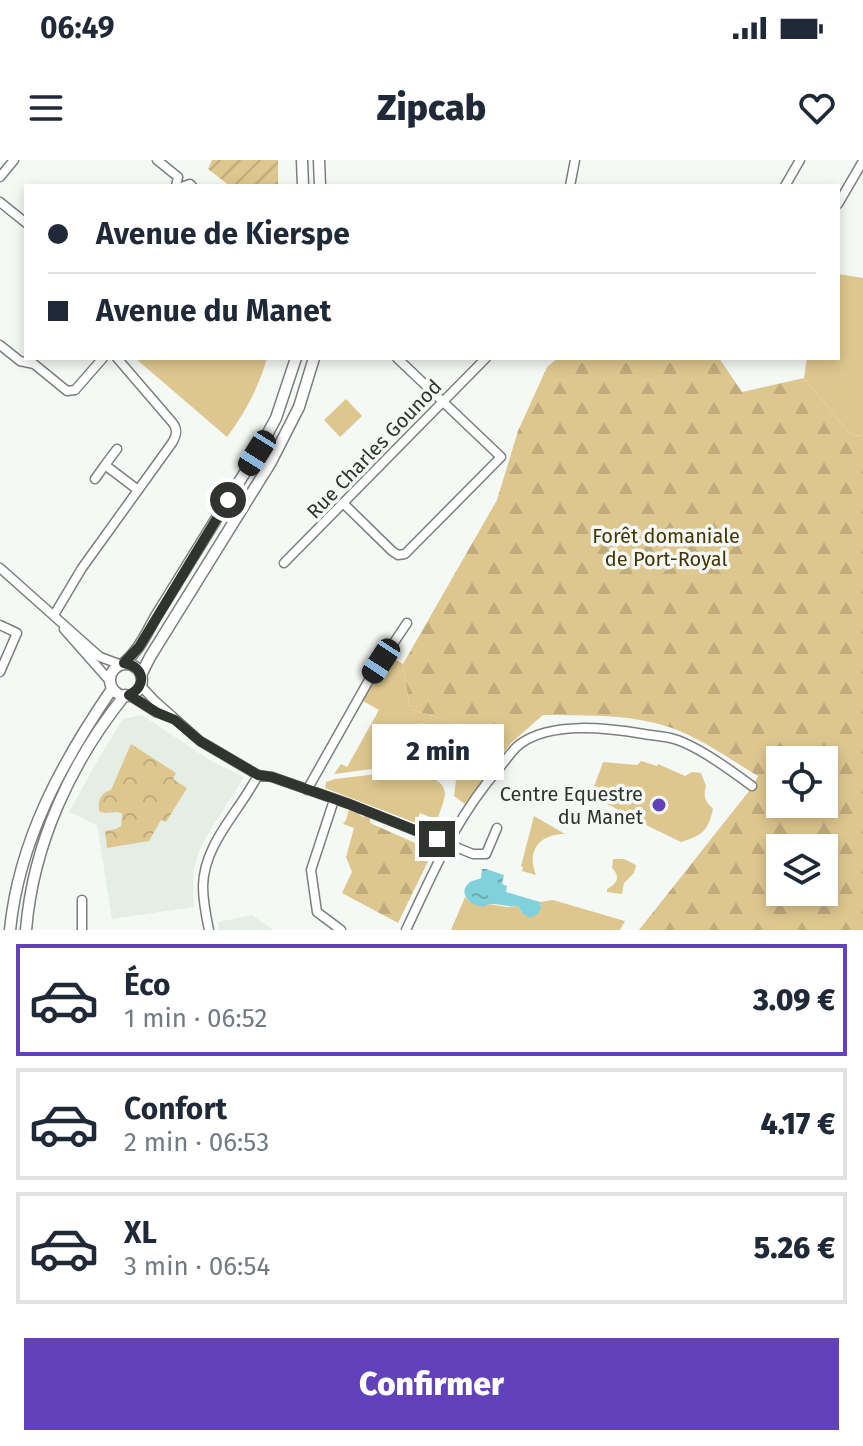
<!DOCTYPE html>
<html lang="fr">
<meta charset="utf-8">
<style>
:root{--surface:#fff;--page:#f2f2f3;--text:#1f2937;--muted:#747a83;--line:#e0e1e3;--accent:#6242ba}
body{margin:0;font-family:"Fira Sans",sans-serif;background:var(--page);color:var(--text);height:100vh;display:flex;flex-direction:column;font-size:30px;white-space:nowrap}
*{box-sizing:border-box;margin:0}
p{font-size:26px;color:var(--muted)}
.icon{flex:none;width:44px;height:44px;fill:none;stroke:currentColor;stroke-width:2;stroke-linecap:round;stroke-linejoin:round}
.map{position:relative;height:770px;overflow:hidden}
.sheet{display:flex;flex-direction:column;background:var(--surface);flex:1}
.sheet>*{flex:none}
.top-card{position:absolute;left:24px;top:24px;width:816px;height:176px;border-radius:0px;box-shadow:0 4px 12px #0003;display:grid;align-content:center;height:176px;padding:0 24px;background:var(--surface)}
.controls{position:absolute;left:766px;top:586px;display:grid;gap:16px}
.controls a{display:grid;place-items:center;width:72px;height:72px;border-radius:0px;background:var(--surface);box-shadow:0 4px 12px #0003;font-size:40px}
.end{position:absolute;width:36px;height:36px;margin:-18px;border:10px solid #313331;background:#fff;box-shadow:0 0 0 4px #fff}
.from{border-radius:50%}
.bubble{position:absolute;height:56px;border-radius:0px;background:var(--surface);box-shadow:0 4px 12px #0003;font-size:26px;font-weight:800;line-height:56px;text-align:center}
.car{position:absolute;width:24px;height:48px;margin:-24px -12px;border-radius:10px;box-shadow:0 0 6px 2px #0007;background:linear-gradient(#222 24%,#8ab4d8 0 40%,#222 0 76%,#8ab4d8 0 86%,#222 0)}
.top-card b{display:flex;align-items:center;gap:28px;height:76px;font-size:30px}
.top-card b+b{border-top:2px solid var(--line)}
.top-card i{width:20px;height:20px;background:var(--text)}
ul{padding:14px 0 0;list-style:none}
li{display:flex;align-items:center;gap:24px;height:112px;margin:0 16px 12px;padding:0 8px;border:4px solid var(--line);border-radius:0px}
li div{flex:1}
li b{display:block;font-size:30px}
li em{font-style:normal;font-weight:800}
li.selected{border-color:var(--accent)}
li>.icon{width:72px;height:72px;stroke-width:1.5}
.primary-button{display:flex;gap:16px;margin-top:auto;padding:16px 24px}
.primary-button a{flex:1;height:92px;border-radius:0px;background:var(--accent);color:#fff;font-size:32px;font-weight:800;line-height:92px;text-align:center}
.status{display:flex;justify-content:space-between;align-items:center;height:56px;padding:0 40px;background:var(--surface);direction:ltr}
.status svg{height:22px;fill:currentColor}
header{display:flex;justify-content:space-between;align-items:center;height:104px;padding:0 24px;background:var(--surface);font-size:36px;font-weight:800}
.map>svg:first-child{display:block}
.built{fill:#e5eee5}
.grass{fill:#dec78f}
.forest{fill:url(#forest-firs);fill-rule:evenodd}
.park{fill:url(#park-crowns)}
.garden{fill:url(#garden-furrows)}
.water{fill:url(#water-ripples)}
.lines{fill:none;stroke-linecap:round;stroke-linejoin:round}
.minor-casing{stroke:#7c7f7c;stroke-width:11}
.major-casing{stroke:#7c7f7c;stroke-width:13}
.minor{stroke:#fff;stroke-width:8}
.major{stroke:#fff;stroke-width:10}
.route{stroke:#313331;stroke-width:10}
.poi-dot{fill:#6242ba;stroke:#f5f9f5;stroke-width:3}
.labels{text-anchor:middle;dominant-baseline:central;stroke-width:7;stroke-linejoin:round;paint-order:stroke}
.street-label{font-size:20px;fill:#313331;stroke:#f5f9f5}
.park-label{font-size:20px;fill:#453403;stroke:#f5f9f5}
.poi-label{font-size:20px;fill:#313331;stroke:#f5f9f5;text-anchor:end}
</style>
<div class="status"><b>06:49</b><svg viewBox="0 0 49 12"><path d="M0 12V9h3v3zM5 12V6h3v6zM10 12V3h3v9zM15 12V0h3v12zM26 1h20v11H26zM47 4h2v5h-2z"/></svg></div>
<header><svg class="icon" aria-label="menu" viewBox="0 0 24 24"><path d="M4 6h16M4 12h16M4 18h16"/></svg>Zipcab<svg class="icon" aria-label="heart" viewBox="0 0 24 24"><path d="M12 20l-8-8c-3-5 5-10 8-4 3-6 11-1 8 4z"/></svg></header>
<div class="map">
<svg width="863" height="770" viewBox="0 0 863 770">
<defs>
<pattern id="forest-firs" width="22" height="20" patternUnits="userSpaceOnUse" patternTransform="scale(2)"><rect width="22" height="20" fill="#dec78f"/><path d="M5 1l3.5 6h-7zM16 11l3.5 6h-7z" fill="#bfab7c"/></pattern>
<pattern id="park-crowns" width="20" height="18" patternUnits="userSpaceOnUse" patternTransform="scale(2)"><rect width="20" height="18" fill="#dec78f"/><path d="M2 6a3 3 0 1 1 6 0M12 15a3 3 0 1 1 6 0" fill="none" stroke="#bfab7c"/></pattern>
<pattern id="garden-furrows" width="10" height="10" patternUnits="userSpaceOnUse" patternTransform="scale(2)"><rect width="10" height="10" fill="#dec78f"/><path d="M-1 1l2-2M0 10L10 0M9 11l2-2" fill="none" stroke="#bfab7c"/></pattern>
<pattern id="water-ripples" width="26" height="14" patternUnits="userSpaceOnUse" patternTransform="scale(2)"><rect width="26" height="14" fill="#80d1d9"/><path d="M2 4q2-2 4 0t4 0M15 11q2-2 4 0t4 0" fill="none" stroke="#69aab1"/></pattern>
</defs>
<rect width="100%" height="100%" fill="#f5f9f5"/>
<!-- built -->
<path class="built" d="M142,555L211,601L244,617L209,672L200,689L194,709L193,729L194,747L112,759L97,665L69,652L99,598L123,559Z
M252,755L273,770H219L218,762Z"/>
<!-- grass -->
<path class="grass" d="M838,114L863,118V276L851,275L804,218L807,198H838Z
M135,198H267C259,227 245,253 227,277Z
M346,239L362,256L340,277L324,260Z
M388,495L403,504L410,549L469,567L500,597L465,644L454,636C455,631 455,626 456,621C460,608 468,602 466,586C458,580 449,579 440,574C433,571 429,566 422,563L417,573L411,581L402,605L334,614L341,604L347,607L379,550L361,540Z
M641,601L657,606L658,604L685,616L692,612L701,613L706,626C703,637 705,641 713,649C708,671 703,675 681,682L648,666L591,635L603,602L637,605Z
M402,611C415,612 445,616 445,634C444,642 440,652 437,660L420,653L416,663L325,628L326,622L335,619Z
M534,656L565,674C540,674 526,690 536,715L522,711L523,707L521,706Z
M613,699H624L636,705L634,713L624,723L622,734L607,732V729C617,724 621,717 612,708Z
M465,737L469,741L507,747L518,746L523,754L541,747L540,742L553,740L625,761L620,770H451Z"/>
<!-- forest -->
<path class="forest" d="M558,198H719L742,232L804,218L851,275L863,276V770H639L753,626L758,616C733,601 703,580 677,570C634,553 588,556 543,555L511,583L500,597L469,567L410,549L403,504L497,340L518,271L547,207ZM780,600H824V644H780ZM780,688H824V732H780Z
M349,649L359,653L361,656L364,657L365,655L370,658V663L433,691L398,763L342,733L352,712L346,697L354,668L343,664L346,660Z"/>
<!-- park -->
<path class="park" d="M131,584L176,613L173,619L187,628L166,662L161,660L149,681L107,688L105,671L116,669L121,666L122,654C115,649 107,656 99,651C98,639 100,634 111,630Z"/>
<!-- garden -->
<path class="garden" d="M212,0H278V26H230L208,9Z"/>
<!-- water -->
<path class="water" d="M482,709H486L504,715L502,724L507,726L506,732L540,742L541,747L538,754L530,758L523,754L518,746C508,747 499,744 492,744C481,745 490,748 479,746C469,744 458,732 469,723C472,720 477,720 481,718Z"/>
<g class="lines">
<defs>
<path id="minor" d="M157,0L178,17L176,26
M0,17L14,0
M184,26L190,24L192,26
M570,26L575,0
M785,26L800,0
M0,42L26,63
M838,44L863,1
M0,185L20,201L34,204L67,231L75,230L103,198
M117,289L105,305L138,330
M95,319L105,305
M343,343L392,391L398,395L405,394L501,297L397,198
M284,403L486,198
M0,408L100,497L119,504
M54,455L82,408L172,283C177,275 178,269 172,262L117,198
M0,465L17,473L0,512
M64,469L109,520
M140,525L154,540L200,581L258,615L272,617L349,644L473,694H486L497,668
M129,535L156,552L167,556
M307,630L369,520L407,463
M334,640L311,710L317,752L341,770
M82,770V740
M209,770C206,756 203,741 203,726C204,683 240,651 258,615
M406,770C434,711 456,657 500,607C506,600 512,590 520,584C552,561 607,568 644,574C654,576 665,576 674,579C698,586 733,612 752,626"/>
<path id="major" d="M302,0L303,26
M319,0L320,26
M124,503C138,491 146,475 155,458L257,293L276,258L296,198
M110 520a16 16 0 1 1 32 0a16 16 0 1 1-32 0Z
M141,515L150,497L271,302L299,247L314,198
M10,770C19,680 62,602 112,529
M26,770C33,684 71,602 125,535"/>
</defs>
<!-- minor casing -->
<use href="#minor" class="minor-casing"/>
<!-- major casing -->
<use href="#major" class="major-casing"/>
<!-- minor -->
<use href="#minor" class="minor"/>
<!-- major -->
<use href="#major" class="major"/>
</g>
<g class="lines">
<!-- route -->
<path class="route" d="M228,340L139,487L124,503C145,507 147,526 129,535L156,552L175,560L200,581L258,615L272,617L349,644L437,679"/>
</g>
<!-- markers -->
<circle class="poi-dot" cx="659" cy="645" r="8"/>
<g class="labels">
<!-- street labels -->
<g class="street-label">
<text transform="translate(374 289) rotate(-46)">Rue Charles Gounod</text>
</g>
<!-- park labels -->
<g class="park-label">
<text x="666" y="376">Forêt domaniale<tspan x="666" dy="23">de Port-Royal</tspan></text>
</g>
<!-- poi labels -->
<g class="poi-label">
<text x="643" y="634">Centre Equestre<tspan x="643" dy="23">du Manet</tspan></text>
</g>
</g>
</svg>
<div class="controls">
<a><svg class="icon" aria-label="locate" viewBox="0 0 24 24"><circle cx="12" cy="12" r="6"/><path d="M12 2v4M12 18v4M2 12h4M18 12h4"/></svg></a>
<a><svg class="icon" aria-label="layers" viewBox="0 0 24 24"><path d="M12 4l9 5-9 5-9-5zM3 14l9 5 9-5"/></svg></a>
</div>
<i class="end from" style="left:228px;top:340px"></i>
<i class="end" style="left:437px;top:679px"></i>
<div class="bubble" style="left:372px;top:564px;width:132px">2 min</div>
<i class="car" style="left:257px;top:293px;rotate:212deg"></i>
<i class="car" style="left:381px;top:501px;rotate:213deg"></i>
<div class="top-card">
<b><i class="from"></i>Avenue de Kierspe</b>
<b><i></i>Avenue du Manet</b>
</div>
</div>
<section class="sheet">
<ul>
<li class="selected"><svg class="icon" aria-label="car" viewBox="0 0 24 24"><path d="M5 17H2v-5l4-1 3-4h7l3 4 3 1v5h-3M9 17h6M6 11h13"/><circle cx="7" cy="17" r="2"/><circle cx="17" cy="17" r="2"/></svg><div><b>Éco</b><p>1 min · 06:52</p></div><em>3.09 €</em></li>
<li><svg class="icon" aria-label="car" viewBox="0 0 24 24"><path d="M5 17H2v-5l4-1 3-4h7l3 4 3 1v5h-3M9 17h6M6 11h13"/><circle cx="7" cy="17" r="2"/><circle cx="17" cy="17" r="2"/></svg><div><b>Confort</b><p>2 min · 06:53</p></div><em>4.17 €</em></li>
<li><svg class="icon" aria-label="car" viewBox="0 0 24 24"><path d="M5 17H2v-5l4-1 3-4h7l3 4 3 1v5h-3M9 17h6M6 11h13"/><circle cx="7" cy="17" r="2"/><circle cx="17" cy="17" r="2"/></svg><div><b>XL</b><p>3 min · 06:54</p></div><em>5.26 €</em></li>
</ul>
<div class="primary-button"><a>Confirmer</a></div>
</section>
